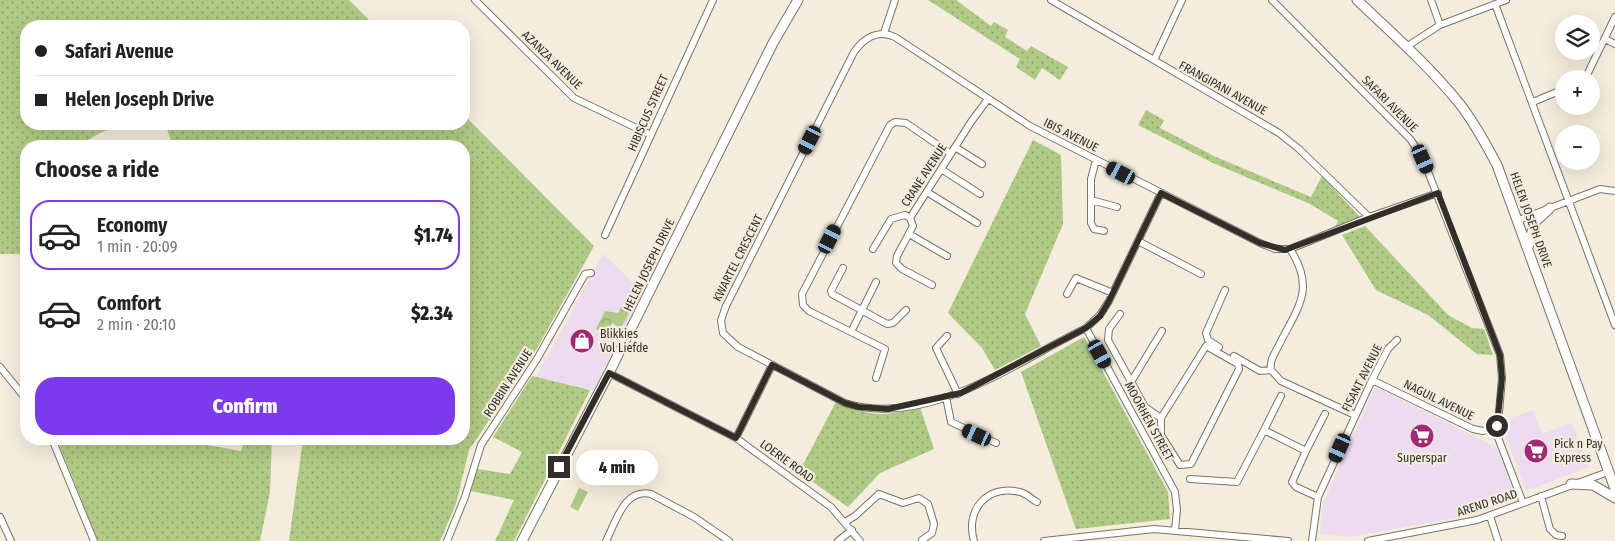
<!DOCTYPE html>
<meta charset="utf-8">
<style>
:root{--surface:#fff;--page:#f6f6f6;--text:#222;--muted:#767676;--line:#e0e0e0;--accent:#7c3aed}
body{margin:0;font-family:"Fira Sans Condensed",sans-serif;background:var(--page);color:var(--text);height:100vh;display:flex;flex-direction:column;font-size:19px;white-space:nowrap}
*{box-sizing:border-box;margin:0}
p{font-size:16px;color:var(--muted)}
.icon{flex:none;width:28px;height:28px;fill:none;stroke:currentColor;stroke-width:2;stroke-linecap:round;stroke-linejoin:round}
.map{position:relative;flex:1;overflow:hidden}
.sheet{position:absolute;left:20px;top:140px;width:450px;height:305px;display:flex;flex-direction:column;background:var(--surface);border-radius:20px;box-shadow:0 5px 20px #0002}
.sheet>*{flex:none}
.top-card{position:absolute;left:20px;top:20px;width:450px;height:110px;border-radius:20px;box-shadow:0 5px 20px #0002;display:grid;align-content:center;height:110px;padding:0 15px;background:var(--surface)}
.tools{position:absolute;left:1555px;top:15px;display:grid;gap:10px}
.tools a{display:grid;place-items:center;width:45px;height:45px;border-radius:50%;background:var(--surface);box-shadow:0 5px 20px #0002;font-size:25px}
.end{position:absolute;width:22px;height:22px;margin:-11px;border:6px solid #322f29;background:#fff;box-shadow:0 0 0 2px #fff}
.from{border-radius:50%}
.bubble{position:absolute;height:35px;border-radius:18px;background:var(--surface);box-shadow:0 5px 20px #0002;font-size:16px;font-weight:800;line-height:35px;text-align:center}
.car{position:absolute;width:15px;height:30px;margin:-15px -8px;border-radius:6px;box-shadow:0 0 4px 1px #0007;background:linear-gradient(#222 24%,#8ab4d8 0 40%,#222 0 76%,#8ab4d8 0 86%,#222 0)}
.top-card b{display:flex;align-items:center;gap:18px;height:48px;font-size:19px}
.top-card b+b{border-top:1px solid var(--line)}
.top-card i{width:12px;height:12px;background:var(--text)}
ul{padding:0;list-style:none}
li{display:flex;align-items:center;gap:15px;height:70px;margin:0 10px 8px;padding:0 5px;border:2px solid transparent;border-radius:20px}
li div{flex:1}
li b{display:block;font-size:19px}
li em{font-style:normal;font-weight:800}
li.current{border-color:var(--accent)}
li>.icon{width:45px;height:45px;stroke-width:1.5}
h2{padding:0 15px;font-size:22px;line-height:60px}
.action{display:flex;gap:10px;margin-top:auto;padding:10px 15px}
.action a{flex:1;height:58px;border-radius:20px;background:var(--accent);color:#fff;font-size:20px;font-weight:800;line-height:58px;text-align:center}
.map>svg:first-child{display:block}
.commercial{fill:#eddcef}
.grass{fill:url(#grass-dots)}
.park{fill:url(#park-crowns)}
.pitch{fill:#afca84}
.lines{fill:none;stroke-linecap:round;stroke-linejoin:round}
.street-casing{stroke:#7a7365;stroke-width:8}
.secondary-casing{stroke:#7a7365;stroke-width:11}
.street{stroke:#fff;stroke-width:6}
.secondary{stroke:#fff;stroke-width:9}
.route{stroke:#322f29;stroke-width:6}
.labels{text-anchor:middle;dominant-baseline:central;stroke-width:4.5;stroke-linejoin:round;paint-order:stroke}
.street-label{font-size:12px;fill:#322f29;stroke:#f4ecdc}
.poi-label{font-size:12px;fill:#322f29;stroke:#f4ecdc;text-anchor:start}
</style>
<div class="map">
<svg width="1615" height="541" viewBox="0 0 1615 541">
<defs>
<pattern id="grass-dots" width="8" height="8" patternUnits="userSpaceOnUse" patternTransform="scale(1.25)"><rect width="8" height="8" fill="#afca84"/><path d="M2 2h.1M6 6h.1" fill="none" stroke="#8fa46c" stroke-width="1.8" stroke-linecap="round"/></pattern>
<pattern id="park-crowns" width="20" height="18" patternUnits="userSpaceOnUse" patternTransform="scale(1.25)"><rect width="20" height="18" fill="#afca84"/><path d="M2 6a3 3 0 1 1 6 0M12 15a3 3 0 1 1 6 0" fill="none" stroke="#8fa46c"/></pattern>
</defs>
<rect width="100%" height="100%" fill="#f4ecdc"/>
<!-- commercial -->
<path class="commercial" d="M603,254L643,292L593,390L536,377Z
M1375,387L1496,447L1517,499L1476,514L1351,537L1319,534L1324,501Z
M1533,410L1542,434L1572,423L1589,467L1526,491L1500,422Z"/>
<!-- grass -->
<path class="grass" d="M0,0H349L375,26H26V124H128L102,132L77,146H26V254H0Z
M928,0H956L991,26L994,22L1008,30L1005,37L1027,51L1031,46L1068,67L1060,80L1042,68L1035,80L1016,67L1020,59Z
M1146,110L1164,120L1160,128L1216,157L1311,197L1322,176L1361,218L1334,229L1338,221L1310,204L1213,163L1138,125Z
M464,115L594,246L532,357L469,450L456,504L440,541H289L303,439H464V146H173L165,124H464Z
M1033,140L1061,155L1063,224L1025,314L1041,346L995,370L982,348L948,313Z
M1365,226L1448,315L1472,328L1484,329L1493,355L1477,354L1428,315L1376,290L1342,235Z
M1084,337L1168,492L1170,519L1076,529L1021,372Z
M532,376L590,390L514,541H495L514,500L471,491L477,469L510,474L522,452L493,437Z
M836,402C873,417 882,417 920,407L934,449L880,473L848,507L799,472Z
M57,439H174L241,451L245,439H272L270,492L260,541H98Z"/>
<!-- park -->
<path class="park" d="M621,307L630,312L621,328L612,323L607,334L596,329L605,311L618,313Z"/>
<!-- pitch -->
<path class="pitch" d="M579,488L588,492L578,511L570,507Z"/>
<g class="lines">
<defs>
<path id="street" d="M475,0L574,98L651,135
M1051,0L1279,133L1299,149L1369,217
M1272,0L1411,140L1423,159L1500,355L1502,378L1497,435L1523,503
M1431,0L1440,25
M1495,4L1615,325
M884,33L895,0
M1605,39L1615,44
M1406,47L1440,25L1506,0
M1154,60L1182,0
M1585,79L1615,17
M1533,102L1564,89
M955,147L982,164
M1096,160L1091,179V223L1094,229L1104,231
M941,169L980,194
M927,192L977,223
M1161,193L1109,301L1100,315L1086,328C1015,362 928,429 845,403L738,347L723,333L721,320L726,306L854,52C864,38 878,29 895,37L1030,126L1260,243L1275,249H1290L1369,217L1438,193
M1091,200L1117,207
M910,218L971,122L988,99
M910,218L913,226L897,256L896,263L902,269L932,285
M1519,220L1600,189L1615,191
M909,234L947,256
M605,235L713,0
M1138,241L1201,274
M873,249L891,219L905,215L910,218
M1290,249C1316,289 1298,307 1279,345C1275,353 1269,361 1271,370L1281,381L1355,415
M843,268L831,291L832,294L887,324L893,323L906,310
M1067,294L1076,278L1113,293
M1120,314L1109,329L1108,340L1145,407L1161,418
M1086,328L1175,492L1177,510L1175,530
M851,332L876,282
M947,336L936,348L958,394
M1206,346L1238,364L1239,369L1191,464L1180,465L1161,435V418Z
M1219,347L1208,340L1206,333L1225,290
M1234,356L1260,371L1271,370
M0,367L26,399
M609,373L736,438L831,507L860,541
M876,378L885,349L809,311L803,305L802,294L890,125L895,122L906,123L951,154
M1372,380L1473,429L1483,431L1497,427
M1131,382L1162,331
M946,397L951,422L996,443
M1264,430L1281,396
M736,438L772,365
M52,439L94,541
M1306,451L1325,414
M1190,479L1237,482L1264,430L1306,451L1292,482L1296,487L1318,497
M1541,496L1550,529L1556,535L1562,536
M1490,516L1498,541
M0,517L11,541
M845,522L855,516L879,494L903,503L919,498L928,504L934,524L932,533L922,540
M447,541L465,497L481,445L537,359L585,274L591,273
M606,541C616,522 624,488 651,494L694,517L729,541
M838,541L852,530
M974,541C965,510 987,484 1020,492C1026,493 1031,499 1037,502
M1044,541L1154,529L1288,541
M1312,541L1318,497L1372,380L1388,349L1397,340
M1368,541L1477,520L1608,472"/>
<path id="secondary" d="M1357,0C1392,33 1429,66 1459,103C1474,122 1486,144 1497,165L1615,489
M1529,245L1534,223L1550,208
M1571,484L1593,485L1615,498
M522,541L609,373L773,43L798,0"/>
</defs>
<!-- street casing -->
<use href="#street" class="street-casing"/>
<!-- secondary casing -->
<use href="#secondary" class="secondary-casing"/>
<!-- street -->
<use href="#street" class="street"/>
<!-- secondary -->
<use href="#secondary" class="secondary"/>
</g>
<g class="lines">
<!-- route -->
<path class="route" d="M559,467L609,373L736,438L772,365L845,403L859,407L888,409L961,393L1086,328L1100,316L1109,301L1161,193L1260,243L1285,250L1438,193L1500,355L1502,378L1497,426"/>
</g>
<!-- icons -->
<defs>
<symbol id="shop-disc" viewBox="-11 -11 22 22"><circle r="9.5" fill="#a52677" stroke="#f4ecdc"/><path d="M-5-2.5h2.3a2.7 3.5 0 0 1 5.4 0H5L5.5 6h-11ZM-1.5-2.5h3a1.5 2.3 0 0 0-3 0Z" fill="#fff"/></symbol>
<symbol id="supermarket-disc" viewBox="-11 -11 22 22"><circle r="9.5" fill="#a52677" stroke="#f4ecdc"/><path d="M-6-5.5h2.5l.6 2H6L4.5 2H-2.5L-4.4-4H-6ZM-1.5 3.2a1.3 1.3 0 1 0 .1 0ZM3 3.2a1.3 1.3 0 1 0 .1 0Z" fill="#fff"/></symbol>
</defs>
<g fill-rule="evenodd">
<use href="#shop-disc" x="568" y="327" width="28" height="28"/>
<use href="#supermarket-disc" x="1408" y="422" width="28" height="28"/>
<use href="#supermarket-disc" x="1522" y="437" width="28" height="28"/>
</g>
<g class="labels">
<!-- street labels -->
<g class="street-label">
<text transform="translate(552 60) rotate(44)">AZANZA AVENUE</text>
<text transform="translate(1223 88) rotate(29)">FRANGIPANI AVENUE</text>
<text transform="translate(1390 104) rotate(45)">SAFARI AVENUE</text>
<text transform="translate(648 113) rotate(-66)">HIBISCUS STREET</text>
<text transform="translate(1071 135) rotate(27)">IBIS AVENUE</text>
<text transform="translate(924 175) rotate(-57)">CRANE AVENUE</text>
<text transform="translate(1531 220) rotate(70)">HELEN JOSEPH DRIVE</text>
<text transform="translate(738 258) rotate(-63)">KWARTEL CRESCENT</text>
<text transform="translate(649 265) rotate(-64)">HELEN JOSEPH DRIVE</text>
<text transform="translate(1362 378) rotate(-63)">FISANT AVENUE</text>
<text transform="translate(508 383) rotate(-57)">ROBBIN AVENUE</text>
<text transform="translate(1439 400) rotate(26)">NAGUIL AVENUE</text>
<text transform="translate(1149 421) rotate(61)">MOORHEN STREET</text>
<text transform="translate(787 461) rotate(36)">LOERIE ROAD</text>
<text transform="translate(1487 503) rotate(-18)">AREND ROAD</text>
</g>
<!-- poi labels -->
<g class="poi-label">
<text x="600" y="334">Blikkies<tspan x="600" dy="14">Vol Liefde</tspan></text>
<text x="1554" y="444">Pick n Pay<tspan x="1554" dy="14">Express</tspan></text>
<text x="1422" y="458" text-anchor="middle">Superspar</text>
</g>
</g>
</svg>
<div class="tools">
<a><svg class="icon" aria-label="layers" viewBox="0 0 24 24"><path d="M12 4l9 5-9 5-9-5zM3 14l9 5 9-5"/></svg></a>
<a>+</a>
<a>−</a>
</div>
<i class="end from" style="left:1497px;top:426px"></i>
<i class="end" style="left:559px;top:467px"></i>
<div class="bubble" style="left:576px;top:450px;width:82px">4 min</div>
<i class="car" style="left:810px;top:140px;rotate:207deg"></i>
<i class="car" style="left:1423px;top:159px;rotate:156deg"></i>
<i class="car" style="left:1121px;top:173px;rotate:297deg"></i>
<i class="car" style="left:830px;top:239px;rotate:27deg"></i>
<i class="car" style="left:1100px;top:354px;rotate:151deg"></i>
<i class="car" style="left:977px;top:435px;rotate:295deg"></i>
<i class="car" style="left:1340px;top:448px;rotate:204deg"></i>
<div class="top-card">
<b><i class="from"></i>Safari Avenue</b>
<b><i></i>Helen Joseph Drive</b>
</div>
<section class="sheet">
<h2>Choose a ride</h2>
<ul>
<li class="current"><svg class="icon" aria-label="car" viewBox="0 0 24 24"><path d="M5 17H2v-5l4-1 3-4h7l3 4 3 1v5h-3M9 17h6M6 11h13"/><circle cx="7" cy="17" r="2"/><circle cx="17" cy="17" r="2"/></svg><div><b>Economy</b><p>1 min · 20:09</p></div><em>$1.74</em></li>
<li><svg class="icon" aria-label="car" viewBox="0 0 24 24"><path d="M5 17H2v-5l4-1 3-4h7l3 4 3 1v5h-3M9 17h6M6 11h13"/><circle cx="7" cy="17" r="2"/><circle cx="17" cy="17" r="2"/></svg><div><b>Comfort</b><p>2 min · 20:10</p></div><em>$2.34</em></li>
</ul>
<div class="action"><a>Confirm</a></div>
</section>
</div>
